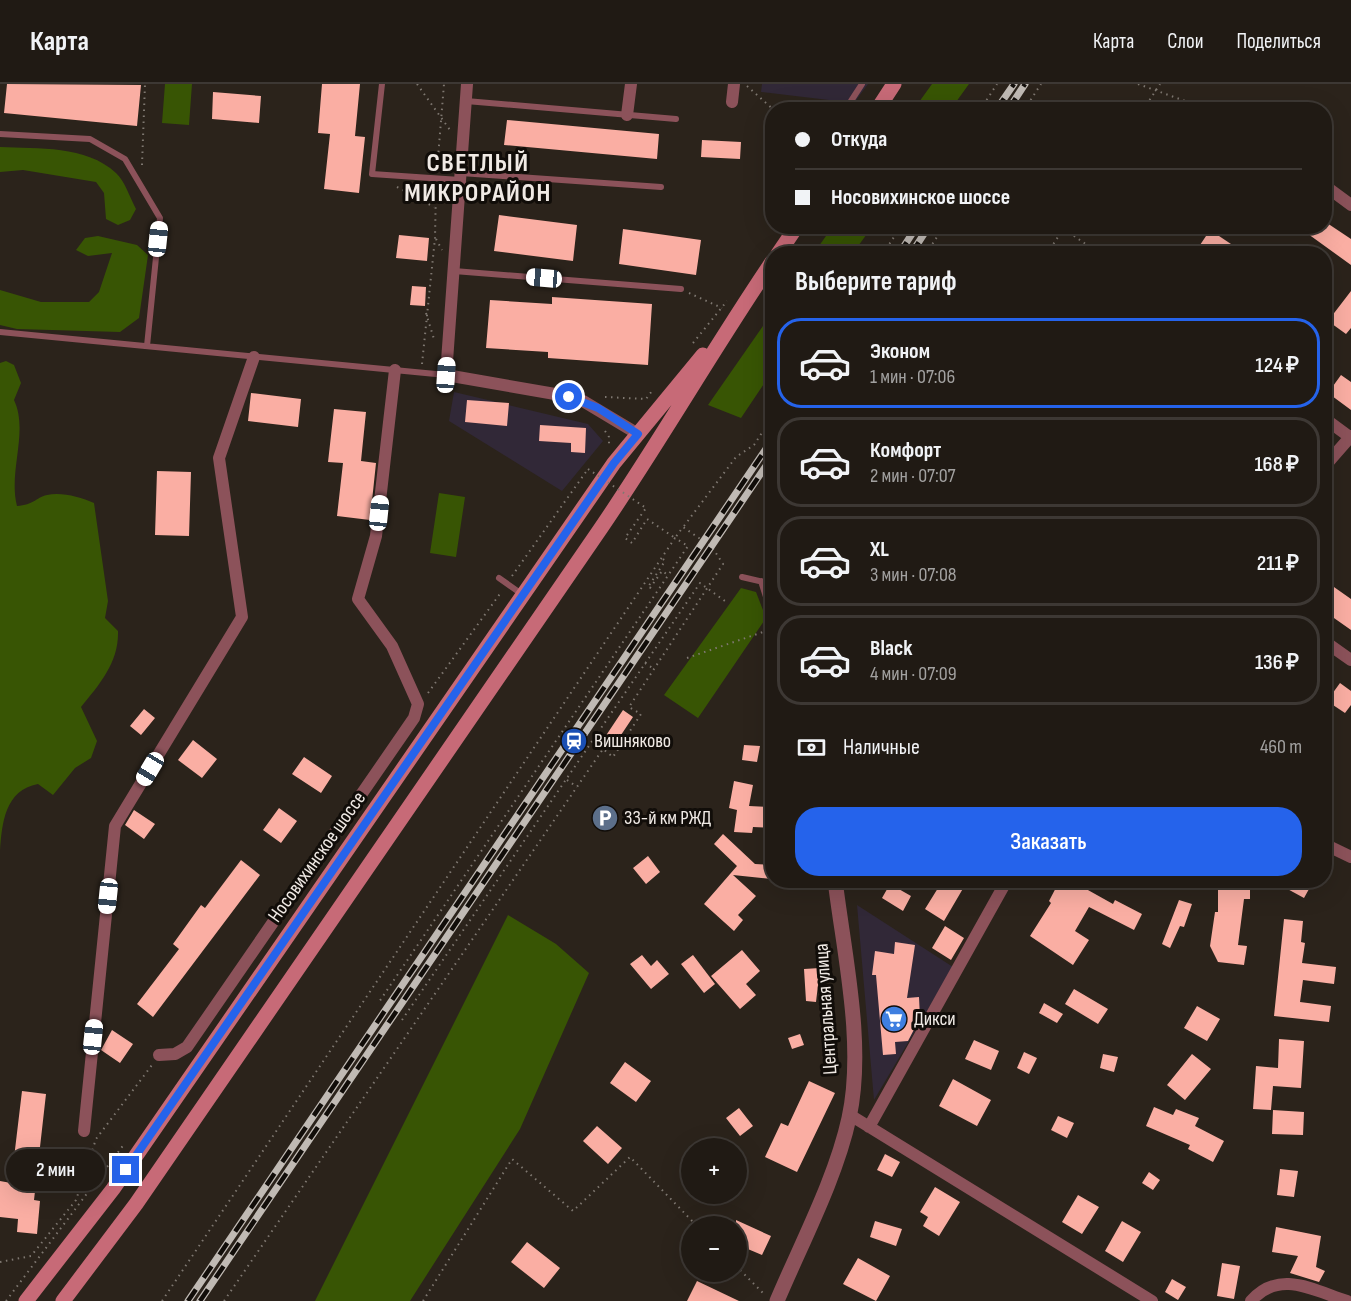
<!DOCTYPE html>
<html lang="ru">
<meta charset="utf-8">
<style>
:root{--surface:#201a14;--page:#2d2722;--text:#f1f3f6;--muted:#a2a1a0;--line:#3d3834;--accent:#2563eb}
body{margin:0;font-family:"Sofia Sans Condensed",sans-serif;background:var(--page);color:var(--text);height:100vh;display:flex;flex-direction:column;font-size:22px;white-space:nowrap}
*{box-sizing:border-box;margin:0}
p{font-size:20px;color:var(--muted)}
.icon{flex:none;width:33px;height:33px;fill:none;stroke:currentColor;stroke-width:2;stroke-linecap:round;stroke-linejoin:round}
.map{position:relative;flex:1;overflow:hidden}
.sheet{position:absolute;left:765px;top:162px;width:567px;height:642px;display:flex;flex-direction:column;background:var(--surface);border-radius:24px;box-shadow:0 6px 24px #0002,0 0 0 2px var(--line)}
.sheet>*{flex:none}
.top-card{position:absolute;left:765px;top:18px;width:567px;height:132px;border-radius:24px;box-shadow:0 6px 24px #0002,0 0 0 2px var(--line);display:grid;align-content:center;height:132px;padding:0 30px;background:var(--surface)}
.fabs{position:absolute;left:681px;top:1054px;display:grid;gap:12px}
.fabs a{display:grid;place-items:center;width:66px;height:66px;border-radius:50%;background:var(--surface);box-shadow:0 6px 24px #0002,0 0 0 2px var(--line);font-size:30px}
.end{position:absolute;width:27px;height:27px;margin:-14px;border:8px solid #2563eb;background:#fff;box-shadow:0 0 0 3px #fff}
.from{border-radius:50%}
.bubble{position:absolute;height:42px;border-radius:21px;background:var(--surface);box-shadow:0 6px 24px #0002,0 0 0 2px var(--line);font-size:20px;font-weight:600;line-height:42px;text-align:center}
.car{position:absolute;width:18px;height:36px;margin:-18px -9px;border-radius:8px;box-shadow:0 0 4px 2px #0007;background:linear-gradient(#fff 24%,#345 0 40%,#fff 0 76%,#345 0 86%,#fff 0)}
.top-card b{display:flex;align-items:center;gap:21px;height:57px;font-size:22px}
.top-card b+b{border-top:2px solid var(--line)}
.top-card i{width:15px;height:15px;background:var(--text)}
ul{padding:0;list-style:none}
li{display:flex;align-items:center;gap:18px;height:90px;margin:0 12px 9px;padding:0 18px;border:3px solid var(--line);border-radius:24px}
li div{flex:1}
li b{display:block;font-size:22px}
li em{font-style:normal;font-weight:600}
li.selected{border-color:var(--accent)}
li>.icon{width:54px;height:54px;stroke-width:1.5}
h2{padding:0 30px;font-size:27px;line-height:72px}
.pay{display:flex;align-items:center;gap:15px;height:66px;padding:0 30px;font-size:22px}
.pay p{margin-inline-start:auto}
.action{display:flex;gap:12px;margin-top:auto;padding:12px 30px}
.action a{flex:1;height:69px;border-radius:24px;background:var(--accent);color:#fff;font-size:24px;font-weight:600;line-height:69px;text-align:center}
header{display:flex;align-items:center;gap:36px;box-sizing:border-box;height:84px;padding:0 30px;background:var(--surface);border-bottom:2px solid var(--line)}
header strong{font-size:28px}
nav{display:flex;gap:33px;margin-inline-start:auto;font-size:21px}
.map>svg:first-child{display:block}
.commercial{fill:#312837}
.green{fill:#385504}
.building{fill:#faaea3}
.lines{fill:none;stroke-linecap:round;stroke-linejoin:round}
.path{stroke:#7f7871;stroke-width:2;stroke-dasharray:1.5 4.5;stroke-linecap:butt}
.service{stroke:#8c525a;stroke-width:6}
.minor{stroke:#8c525a;stroke-width:12}
.tertiary{stroke:#8c525a;stroke-width:15}
.secondary{stroke:#c76a77;stroke-width:15}
.rail-casing{stroke:#c0bab4;stroke-width:7}
.rail{stroke:#110d09;stroke-width:4.5;stroke-dasharray:14;stroke-linecap:butt}
.path-bridge{stroke:#7f7871;stroke-width:2;stroke-dasharray:1.5 4.5;stroke-linecap:butt}
.route{stroke:#2563eb;stroke-width:8}
.labels{text-anchor:middle;dominant-baseline:central;stroke-width:6;stroke-linejoin:round;paint-order:stroke}
.poi-label{font-size:20px;fill:#f0eae5;stroke:#110d09;text-anchor:start}
.street-label{font-size:20px;fill:#f0eae5;stroke:#110d09}
.district-label{font-size:26px;font-weight:bold;letter-spacing:1.5px;fill:#f0eae5;stroke:#110d09}
</style>
<header>
<strong>Карта</strong>
<nav><a>Карта</a><a>Слои</a><a>Поделиться</a></nav>
</header>
<div class="map">
<svg width="1351" height="1217" viewBox="0 0 1351 1217">
<rect width="100%" height="100%" fill="#2b231b"/>
<!-- commercial -->
<path class="commercial" d="M762,0H868L854,19L761,8Z
M454,308L588,340L603,357L562,407L449,337Z
M857,821L953,883L874,1016Z"/>
<!-- green -->
<path class="green" d="M165,0H192L189,41L162,39Z
M932,0H969L951,25H914Z
M0,63C38,65 86,61 116,89C125,97 130,114 136,125L130,136L118,141L106,135L104,109L96,98L23,86L0,88Z
M833,142H871L872,143L853,169H814Z
M98,152L137,161L148,171L139,234L120,248L17,245L0,241V206L41,218H89L99,208L112,169L88,172L76,166L85,154Z
M772,229V288L741,334L708,321Z
M6,277L14,281L21,299L14,316C29,348 8,387 17,422C34,421 35,414 47,411C62,408 80,413 94,419L108,517L105,534L118,547C119,578 100,600 81,623L97,657L91,674L75,684L53,711L38,700C5,706 2,739 0,767V279Z
M439,409L465,413L456,473L430,469Z
M741,504L756,508L766,534L698,634L664,611Z
M508,831L556,860L589,889L520,1045L410,1217H315Z"/>
<!-- building -->
<path class="building" d="M7,0L141,1L137,42L4,29Z
M322,0H360L355,52L365,53L359,109L324,105L330,50L318,49Z
M213,8L261,12L259,39L212,35Z
M507,36L659,50L657,75L504,61Z
M702,56L741,58L740,75L701,73Z
M499,131L577,141L573,177L494,167Z
M1324,137L1351,155V181L1297,142H1324Z
M623,145L701,156L696,191L619,180Z
M1210,146L1246,170H1206L1198,164Z
M399,151L429,154L427,177L396,174Z
M412,202L426,203L425,222L410,221Z
M1351,207V244L1346,250L1328,237Z
M552,213L652,220L648,281L548,274V268L486,264L490,216L552,220Z
M1341,291L1351,298V326L1328,309Z
M251,309L301,315L298,343L248,337Z
M467,316L509,319L507,342L465,338Z
M334,325L366,328L361,377L376,379L370,436L337,432L343,379L328,378Z
M540,341L586,344L585,369L571,368V359L539,357Z
M157,387L191,388L189,452L155,451Z
M1324,496L1351,515V546L1324,527Z
M1340,599L1351,607V621L1345,629L1327,617Z
M144,625L155,634L141,651L130,642Z
M623,626L633,633L613,663L603,656Z
M193,656L217,675L202,694L178,676Z
M744,661L760,662L757,678L742,676Z
M304,673L332,692L321,709L292,690Z
M734,697L753,701L749,722L772,723V744L753,743L752,749L734,748L737,726L729,724Z
M279,724L297,737L281,759L263,746Z
M134,726L155,740L144,755L125,741Z
M723,750L755,780L772,781V795L733,791L756,812L738,831L743,836L734,847L704,820L737,782L714,760Z
M648,772L660,788L646,800L633,784Z
M241,776L260,791L153,933L137,920L179,865L173,860L201,821L205,824Z
M943,796H968L944,837L925,825Z
M1060,796H1070L1113,820L1115,816L1142,830L1134,846L1089,823L1075,847L1089,856L1073,881L1030,852L1051,819L1049,817Z
M1271,796H1314L1304,814Z
M890,800L911,812L903,827L882,814Z
M1218,803H1250V815H1244L1238,861L1247,862L1244,881L1218,878L1210,862L1215,828H1218Z
M1179,816L1192,820L1184,843L1180,842L1170,864L1162,860Z
M1284,835L1303,837L1301,858L1305,859L1302,879L1336,883L1334,900L1303,896L1300,918L1331,922L1329,938L1274,932Z
M945,842L964,854L951,876L932,864Z
M895,858L915,861L907,914L919,913L920,934L908,957L895,958L896,970L883,971L876,891H872L875,867L894,870Z
M742,866L760,887L746,900L756,911L740,925L711,892Z
M642,871L651,882L657,876L669,890L651,905L630,880Z
M693,871L715,900L704,909L681,880Z
M820,884L816,918L806,917L804,885Z
M1074,905L1108,925L1098,940L1065,920Z
M1044,919L1063,930L1057,939L1039,929Z
M1197,922L1220,935L1207,957L1184,944Z
M112,946L133,960L120,979L101,966Z
M800,950L804,961L792,965L788,954Z
M1279,955L1304,957L1301,1004L1273,1002L1271,1026L1253,1025L1256,982L1278,984Z
M974,956L999,967L991,986L965,975Z
M1024,968L1037,974L1029,990L1017,984Z
M1103,970L1118,973L1114,988L1100,984Z
M1192,970L1211,985L1185,1016L1167,1001Z
M625,978L651,997L636,1018L610,999Z
M953,995L991,1016L977,1042L939,1022Z
M809,997L835,1009L797,1088L765,1073L781,1039L788,1042Z
M22,1007L46,1010L34,1116L40,1117L37,1150L17,1148L18,1135L0,1133V1097L11,1099Z
M1154,1023L1173,1031L1176,1025L1199,1034L1195,1042L1224,1057L1213,1078L1188,1065L1190,1061L1146,1042Z
M739,1024L753,1042L740,1052L726,1034Z
M1273,1026L1304,1028L1303,1051L1272,1050Z
M1058,1032L1074,1039L1067,1054L1051,1046Z
M597,1042L622,1064L608,1080L583,1057Z
M885,1070L900,1078L892,1093L877,1086Z
M1280,1085L1298,1087L1294,1113L1277,1111Z
M1149,1088L1160,1096L1153,1106L1142,1099Z
M935,1103L960,1118L939,1152L923,1142L928,1133L920,1128Z
M1078,1111L1099,1123L1082,1150L1062,1138Z
M736,1136L771,1152L762,1171L736,1160Z
M875,1137L902,1145L896,1162L870,1153Z
M1122,1137L1141,1148L1123,1178L1105,1167Z
M1276,1143L1321,1152L1316,1183L1325,1187L1319,1198L1290,1189L1298,1172L1272,1168Z
M527,1158L560,1184L544,1204L511,1178Z
M858,1174L890,1192L876,1217L843,1200Z
M1222,1179L1240,1182L1234,1215L1217,1212Z
M1172,1195L1186,1203L1178,1216L1165,1208Z
M697,1197L739,1217H687Z"/>
<g class="lines">
<!-- path -->
<path class="path" d="M417,0L450,46
M1138,0L1210,26
M747,2L774,26
M980,26L997,0
M1024,26L1041,0
M1143,26L1160,0
M142,81L145,0
M437,86L444,0
M397,103L434,123
M1064,145L1100,170
M436,155L442,166
M883,170L901,142
M926,170L944,142
M1047,170L1065,142
M689,209L722,224
M426,229L434,255
M693,259L727,217
M422,280L435,154L436,103
M605,313L646,315L652,307
M605,347L609,353V361
M684,442L736,373L754,361L772,333
M663,475L665,477L648,503L650,504L662,487L668,491
M512,492L588,385
M687,574L763,548
M645,579L654,585
M428,609L502,507
M567,696L577,703
M402,936L700,499L725,517
M0,1178L31,1172L76,1116L96,1055L152,981
M736,1182L764,1210
M6,1217L125,1059
M162,1217L675,454L688,462L379,918
M224,1217L603,665L613,673L641,630L629,623L723,480L712,463L683,443L675,454L647,435L632,459L625,454L646,424
M423,1217L512,1075L573,1127L630,1073L698,1143"/>
<!-- service -->
<path class="service" d="M382,0L372,90L460,96
M466,17L676,35
M851,17L862,0
M0,50L90,55L125,75L160,134L147,262
M461,89L661,103
M454,187L681,205
M0,248L446,291
M742,493L772,500
M499,494L523,511
M761,497L772,532"/>
<!-- minor -->
<path class="minor" d="M467,0L446,291L555,310L583,317L638,350
M732,18L734,0
M627,31L631,0
M1324,101L1351,121
M1324,334L1351,354
M1324,383L1351,352
M1324,557L1351,576
M1324,760L1351,773
M159,971L175,970L187,963L414,634L418,620L392,562L358,515L376,452L395,286
M850,1031L1152,1217
M869,1043L1007,796
M84,1047L115,742L242,533L219,374L254,273
M1251,1217C1279,1185 1313,1206 1347,1217"/>
<!-- tertiary -->
<path class="tertiary" d="M777,1217C801,1160 836,1094 849,1034C865,961 844,870 835,796"/>
<!-- secondary -->
<path class="secondary" d="M877,26L894,0
M778,170L797,142
M26,1217L113,1105L614,379L703,271
M63,1217L136,1120L601,444C661,356 713,265 772,178"/>
<defs>
<path id="rail" d="M996,26L1014,0
M1008,26L1025,0
M899,170L917,142
M911,170L929,142
M188,1217L772,356
M200,1217L772,373"/>
</defs>
<!-- rail casing -->
<use href="#rail" class="rail-casing"/>
<!-- rail -->
<use href="#rail" class="rail"/>
<!-- path-bridge -->
<path class="path-bridge" d="M588,385L646,424"/>
</g>
<g class="lines">
<!-- route -->
<path class="route" d="M126,1086L614,379L638,350L598,324L569,313"/>
</g>
<!-- icons -->
<defs>
<symbol id="station-disc" viewBox="-11 -11 22 22"><circle r="9.5" fill="#1a4fb4" stroke="#110d09"/><path d="M-3-6H3Q5-6 5-4V2Q5 4 3 4L4.5 6H3L1.5 4h-3L-3 6H-4.5L-3 4Q-5 4-5 2V-4Q-5-6-3-6ZM-3.5-4v3h7v-3ZM-3.5 1v1.5H-2V1ZM2 1v1.5H3.5V1Z" fill="#fff"/></symbol>
<symbol id="parking-disc" viewBox="-11 -11 22 22"><circle r="9.5" fill="#5c6f8a" stroke="#110d09"/><path d="M-3.5-5.5H1a3.5 3.5 0 0 1 0 7H-1V5.5H-3.5ZM-1-3.4V-.6H.8a1.4 1.4 0 0 0 0-2.8Z" fill="#fff"/></symbol>
<symbol id="supermarket-disc" viewBox="-11 -11 22 22"><circle r="9.5" fill="#3f7fe0" stroke="#110d09"/><path d="M-6-5.5h2.5l.6 2H6L4.5 2H-2.5L-4.4-4H-6ZM-1.5 3.2a1.3 1.3 0 1 0 .1 0ZM3 3.2a1.3 1.3 0 1 0 .1 0Z" fill="#fff"/></symbol>
</defs>
<g fill-rule="evenodd">
<use href="#station-disc" x="559" y="642" width="30" height="30"/>
<use href="#parking-disc" x="590" y="719" width="30" height="30"/>
<use href="#supermarket-disc" x="879" y="920" width="30" height="30"/>
</g>
<g class="labels">
<!-- poi labels -->
<g class="poi-label">
<text x="594" y="657">Вишняково</text>
<text x="624" y="734">33-й км РЖД</text>
<text x="914" y="935">Дикси</text>
</g>
<!-- street labels -->
<g class="street-label">
<text transform="translate(317 773) rotate(-55)">Носовихинское шоссе</text>
<text transform="translate(826 925) rotate(-94)">Центральная улица</text>
</g>
<!-- district labels -->
<g class="district-label">
<text x="478" y="79">СВЕТЛЫЙ<tspan x="478" dy="30">МИКРОРАЙОН</tspan></text>
</g>
</g>
</svg>
<div class="fabs">
<a>+</a>
<a>−</a>
</div>
<i class="end from" style="left:569px;top:313px"></i>
<i class="end" style="left:126px;top:1086px"></i>
<div class="bubble" style="left:6px;top:1065px;width:99px">2 мин</div>
<i class="car" style="left:158px;top:155px;rotate:6deg"></i>
<i class="car" style="left:544px;top:194px;rotate:275deg"></i>
<i class="car" style="left:446px;top:291px;rotate:4deg"></i>
<i class="car" style="left:379px;top:429px;rotate:6deg"></i>
<i class="car" style="left:150px;top:685px;rotate:211deg"></i>
<i class="car" style="left:108px;top:812px;rotate:186deg"></i>
<i class="car" style="left:93px;top:953px;rotate:6deg"></i>
<div class="top-card">
<b><i class="from"></i>Откуда</b>
<b><i></i>Носовихинское шоссе</b>
</div>
<section class="sheet">
<h2>Выберите тариф</h2>
<ul>
<li class="selected"><svg class="icon" aria-label="car" viewBox="0 0 24 24"><path d="M5 17H2v-5l4-1 3-4h7l3 4 3 1v5h-3M9 17h6M6 11h13"/><circle cx="7" cy="17" r="2"/><circle cx="17" cy="17" r="2"/></svg><div><b>Эконом</b><p>1 мин · 07:06</p></div><em>124 ₽</em></li>
<li><svg class="icon" aria-label="car" viewBox="0 0 24 24"><path d="M5 17H2v-5l4-1 3-4h7l3 4 3 1v5h-3M9 17h6M6 11h13"/><circle cx="7" cy="17" r="2"/><circle cx="17" cy="17" r="2"/></svg><div><b>Комфорт</b><p>2 мин · 07:07</p></div><em>168 ₽</em></li>
<li><svg class="icon" aria-label="car" viewBox="0 0 24 24"><path d="M5 17H2v-5l4-1 3-4h7l3 4 3 1v5h-3M9 17h6M6 11h13"/><circle cx="7" cy="17" r="2"/><circle cx="17" cy="17" r="2"/></svg><div><b>XL</b><p>3 мин · 07:08</p></div><em>211 ₽</em></li>
<li><svg class="icon" aria-label="car" viewBox="0 0 24 24"><path d="M5 17H2v-5l4-1 3-4h7l3 4 3 1v5h-3M9 17h6M6 11h13"/><circle cx="7" cy="17" r="2"/><circle cx="17" cy="17" r="2"/></svg><div><b>Black</b><p>4 мин · 07:09</p></div><em>136 ₽</em></li>
</ul>
<div class="pay"><svg class="icon" aria-label="cash" viewBox="0 0 24 24"><path d="M3 7h18v10H3z"/><circle cx="12" cy="12" r="2"/></svg>Наличные<p>460 m</p></div>
<div class="action"><a>Заказать</a></div>
</section>
</div>
